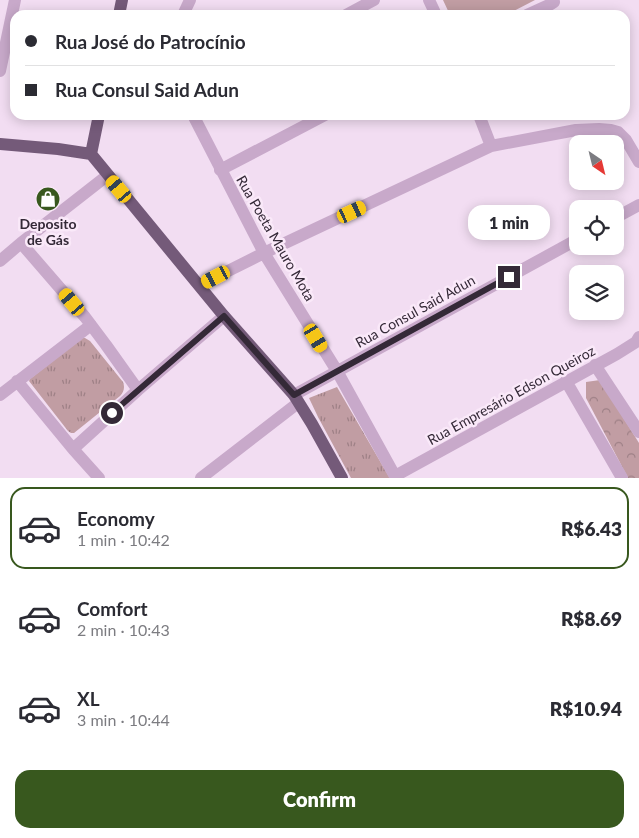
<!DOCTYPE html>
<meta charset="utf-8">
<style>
:root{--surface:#fff;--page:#f7f7f7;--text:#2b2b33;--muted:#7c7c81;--line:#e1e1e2;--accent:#38581e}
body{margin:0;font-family:Lato,sans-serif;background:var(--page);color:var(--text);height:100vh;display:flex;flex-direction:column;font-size:19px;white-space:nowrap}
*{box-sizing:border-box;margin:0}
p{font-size:16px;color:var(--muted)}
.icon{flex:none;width:28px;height:28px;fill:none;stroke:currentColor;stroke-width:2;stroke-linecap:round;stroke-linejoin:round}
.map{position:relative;height:478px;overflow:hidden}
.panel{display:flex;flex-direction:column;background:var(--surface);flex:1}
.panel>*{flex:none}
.banner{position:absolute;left:10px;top:10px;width:620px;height:110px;border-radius:15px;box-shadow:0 2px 12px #0003;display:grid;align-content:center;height:110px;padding:0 15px;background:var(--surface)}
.needle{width:32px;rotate:145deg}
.buttons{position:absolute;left:569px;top:135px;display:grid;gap:10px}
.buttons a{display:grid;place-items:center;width:55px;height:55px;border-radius:10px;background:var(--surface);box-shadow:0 2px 12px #0003;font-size:25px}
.end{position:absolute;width:22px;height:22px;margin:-11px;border:6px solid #342937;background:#fff;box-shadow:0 0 0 2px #fff}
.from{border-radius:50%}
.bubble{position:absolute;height:35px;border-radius:15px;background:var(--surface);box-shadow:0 2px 12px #0003;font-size:16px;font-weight:800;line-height:35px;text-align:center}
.car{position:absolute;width:15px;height:30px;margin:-15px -8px;border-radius:6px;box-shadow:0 0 4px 1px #0007;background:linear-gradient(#f5c518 24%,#345 0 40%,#f5c518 0 76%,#345 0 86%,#f5c518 0)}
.banner b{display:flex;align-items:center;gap:18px;height:48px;font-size:19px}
.banner b+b{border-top:1px solid var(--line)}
.banner i{width:12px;height:12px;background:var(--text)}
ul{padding:9px 0 0;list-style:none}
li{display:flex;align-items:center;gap:15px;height:82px;margin:0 10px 8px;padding:0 5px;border:2px solid transparent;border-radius:15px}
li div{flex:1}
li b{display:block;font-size:19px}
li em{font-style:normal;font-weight:800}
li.selected{border-color:var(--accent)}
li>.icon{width:45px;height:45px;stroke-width:1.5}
.button{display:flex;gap:10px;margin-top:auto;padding:10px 15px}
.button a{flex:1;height:58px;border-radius:15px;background:var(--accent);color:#fff;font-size:20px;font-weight:800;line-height:58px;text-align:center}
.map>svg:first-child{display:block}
.grass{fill:url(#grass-tufts)}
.forest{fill:url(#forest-crowns)}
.pitch{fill:#c19da3}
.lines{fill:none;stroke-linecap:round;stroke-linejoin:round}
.minor{stroke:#c8a9ca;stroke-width:12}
.major{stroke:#745a79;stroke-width:12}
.route{stroke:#342937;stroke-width:6}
.labels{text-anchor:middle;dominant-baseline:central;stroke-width:5;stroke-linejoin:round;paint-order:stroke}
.poi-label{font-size:14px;font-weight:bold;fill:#342937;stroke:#fae9f9}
.street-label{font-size:14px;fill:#342937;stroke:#fae9f9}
</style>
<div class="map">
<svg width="639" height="478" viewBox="0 0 639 478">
<defs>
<pattern id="grass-tufts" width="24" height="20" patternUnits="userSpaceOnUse" patternTransform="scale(1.25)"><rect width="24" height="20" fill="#c19da3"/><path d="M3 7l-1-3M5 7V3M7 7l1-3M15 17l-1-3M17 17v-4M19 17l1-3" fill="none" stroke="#9e8086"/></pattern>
<pattern id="forest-crowns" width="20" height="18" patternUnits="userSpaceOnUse" patternTransform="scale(1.25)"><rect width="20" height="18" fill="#c19da3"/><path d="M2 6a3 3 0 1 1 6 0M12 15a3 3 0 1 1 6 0" fill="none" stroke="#9e8086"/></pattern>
</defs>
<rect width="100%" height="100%" fill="#f2ddf2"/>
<!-- grass -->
<path class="grass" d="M82,338H85L90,341L123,382C125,387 124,392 120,396L74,433H71L68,431L29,381L30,379Z
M337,387L388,475L390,478H351L318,417L309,398Z"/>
<!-- forest -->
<path class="forest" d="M600,380L639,443V478H628L586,398V382Z"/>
<!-- pitch -->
<path class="pitch" d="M443,0H535L506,15H450Z"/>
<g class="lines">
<!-- minor -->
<path class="minor" d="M429,0L436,15
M183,15L190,0
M346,15L374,0
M527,15L551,4L554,2L553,0
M0,71L15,0
M193,115L264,253L337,371L396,478
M479,115L491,146
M220,170L325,115
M615,218L639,205
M21,243L85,317L106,345L138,390
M0,261L21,243L108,175
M200,285L264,253L491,146L576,130L599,129L611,130L618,132L626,140L639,162
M595,365L639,432
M17,381L73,449L99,478
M566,381L622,478
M0,395L91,325
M294,395L578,239
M73,449L138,390L224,316
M395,476L617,354L636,342L639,337
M201,478L298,403"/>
<!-- major -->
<path class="major" d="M119,15L122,0
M99,115L91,154L224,316L294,395L312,424L342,478
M0,144L58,149L91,154"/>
</g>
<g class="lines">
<!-- route -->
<path class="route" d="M112,413L224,316L294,395L509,277"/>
</g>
<!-- icons -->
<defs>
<symbol id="shop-disc" viewBox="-11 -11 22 22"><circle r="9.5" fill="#38581e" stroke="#fae9f9"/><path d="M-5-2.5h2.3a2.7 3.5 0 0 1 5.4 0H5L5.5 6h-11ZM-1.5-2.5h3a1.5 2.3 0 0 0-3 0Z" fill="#fff"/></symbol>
</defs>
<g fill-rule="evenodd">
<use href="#shop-disc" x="34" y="185" width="28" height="28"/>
</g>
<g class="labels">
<!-- poi labels -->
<g class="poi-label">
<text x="48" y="223">Deposito<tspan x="48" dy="16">de Gás</tspan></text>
</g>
<!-- street labels -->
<g class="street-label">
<text transform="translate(276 238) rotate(60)">Rua Poeta Mauro Mota</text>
<text transform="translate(415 311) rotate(-29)">Rua Consul Said Adun</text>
<text transform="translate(511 395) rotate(-29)">Rua Empresário Edson Queiroz</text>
</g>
</g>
</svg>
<div class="buttons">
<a><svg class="needle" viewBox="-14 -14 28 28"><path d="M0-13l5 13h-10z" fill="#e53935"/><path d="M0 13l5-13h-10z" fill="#7c7c81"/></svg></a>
<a><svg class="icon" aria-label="locate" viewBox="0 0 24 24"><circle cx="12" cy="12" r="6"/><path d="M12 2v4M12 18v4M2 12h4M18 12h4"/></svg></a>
<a><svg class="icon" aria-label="layers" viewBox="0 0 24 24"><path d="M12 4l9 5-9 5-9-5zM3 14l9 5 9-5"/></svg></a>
</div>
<i class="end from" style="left:112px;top:413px"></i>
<i class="end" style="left:509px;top:277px"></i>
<div class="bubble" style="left:468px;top:205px;width:82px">1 min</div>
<i class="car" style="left:119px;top:189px;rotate:320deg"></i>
<i class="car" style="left:352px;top:212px;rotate:65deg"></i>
<i class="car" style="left:216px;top:277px;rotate:243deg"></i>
<i class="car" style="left:72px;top:302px;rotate:320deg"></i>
<i class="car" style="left:316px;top:338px;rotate:149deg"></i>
<div class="banner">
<b><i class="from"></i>Rua José do Patrocínio</b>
<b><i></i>Rua Consul Said Adun</b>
</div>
</div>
<section class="panel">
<ul>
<li class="selected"><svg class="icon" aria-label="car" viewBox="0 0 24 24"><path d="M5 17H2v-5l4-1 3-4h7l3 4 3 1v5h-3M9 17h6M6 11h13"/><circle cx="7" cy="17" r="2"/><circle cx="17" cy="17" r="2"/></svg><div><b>Economy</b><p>1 min · 10:42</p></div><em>R$6.43</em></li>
<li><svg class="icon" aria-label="car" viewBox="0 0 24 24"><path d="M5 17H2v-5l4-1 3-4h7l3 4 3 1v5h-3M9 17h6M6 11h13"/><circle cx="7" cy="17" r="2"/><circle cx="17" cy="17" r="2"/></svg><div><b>Comfort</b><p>2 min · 10:43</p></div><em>R$8.69</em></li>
<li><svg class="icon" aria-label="car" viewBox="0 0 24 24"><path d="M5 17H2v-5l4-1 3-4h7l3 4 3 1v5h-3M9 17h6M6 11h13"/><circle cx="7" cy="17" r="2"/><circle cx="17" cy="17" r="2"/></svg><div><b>XL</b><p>3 min · 10:44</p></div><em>R$10.94</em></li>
</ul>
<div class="button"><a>Confirm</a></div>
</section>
